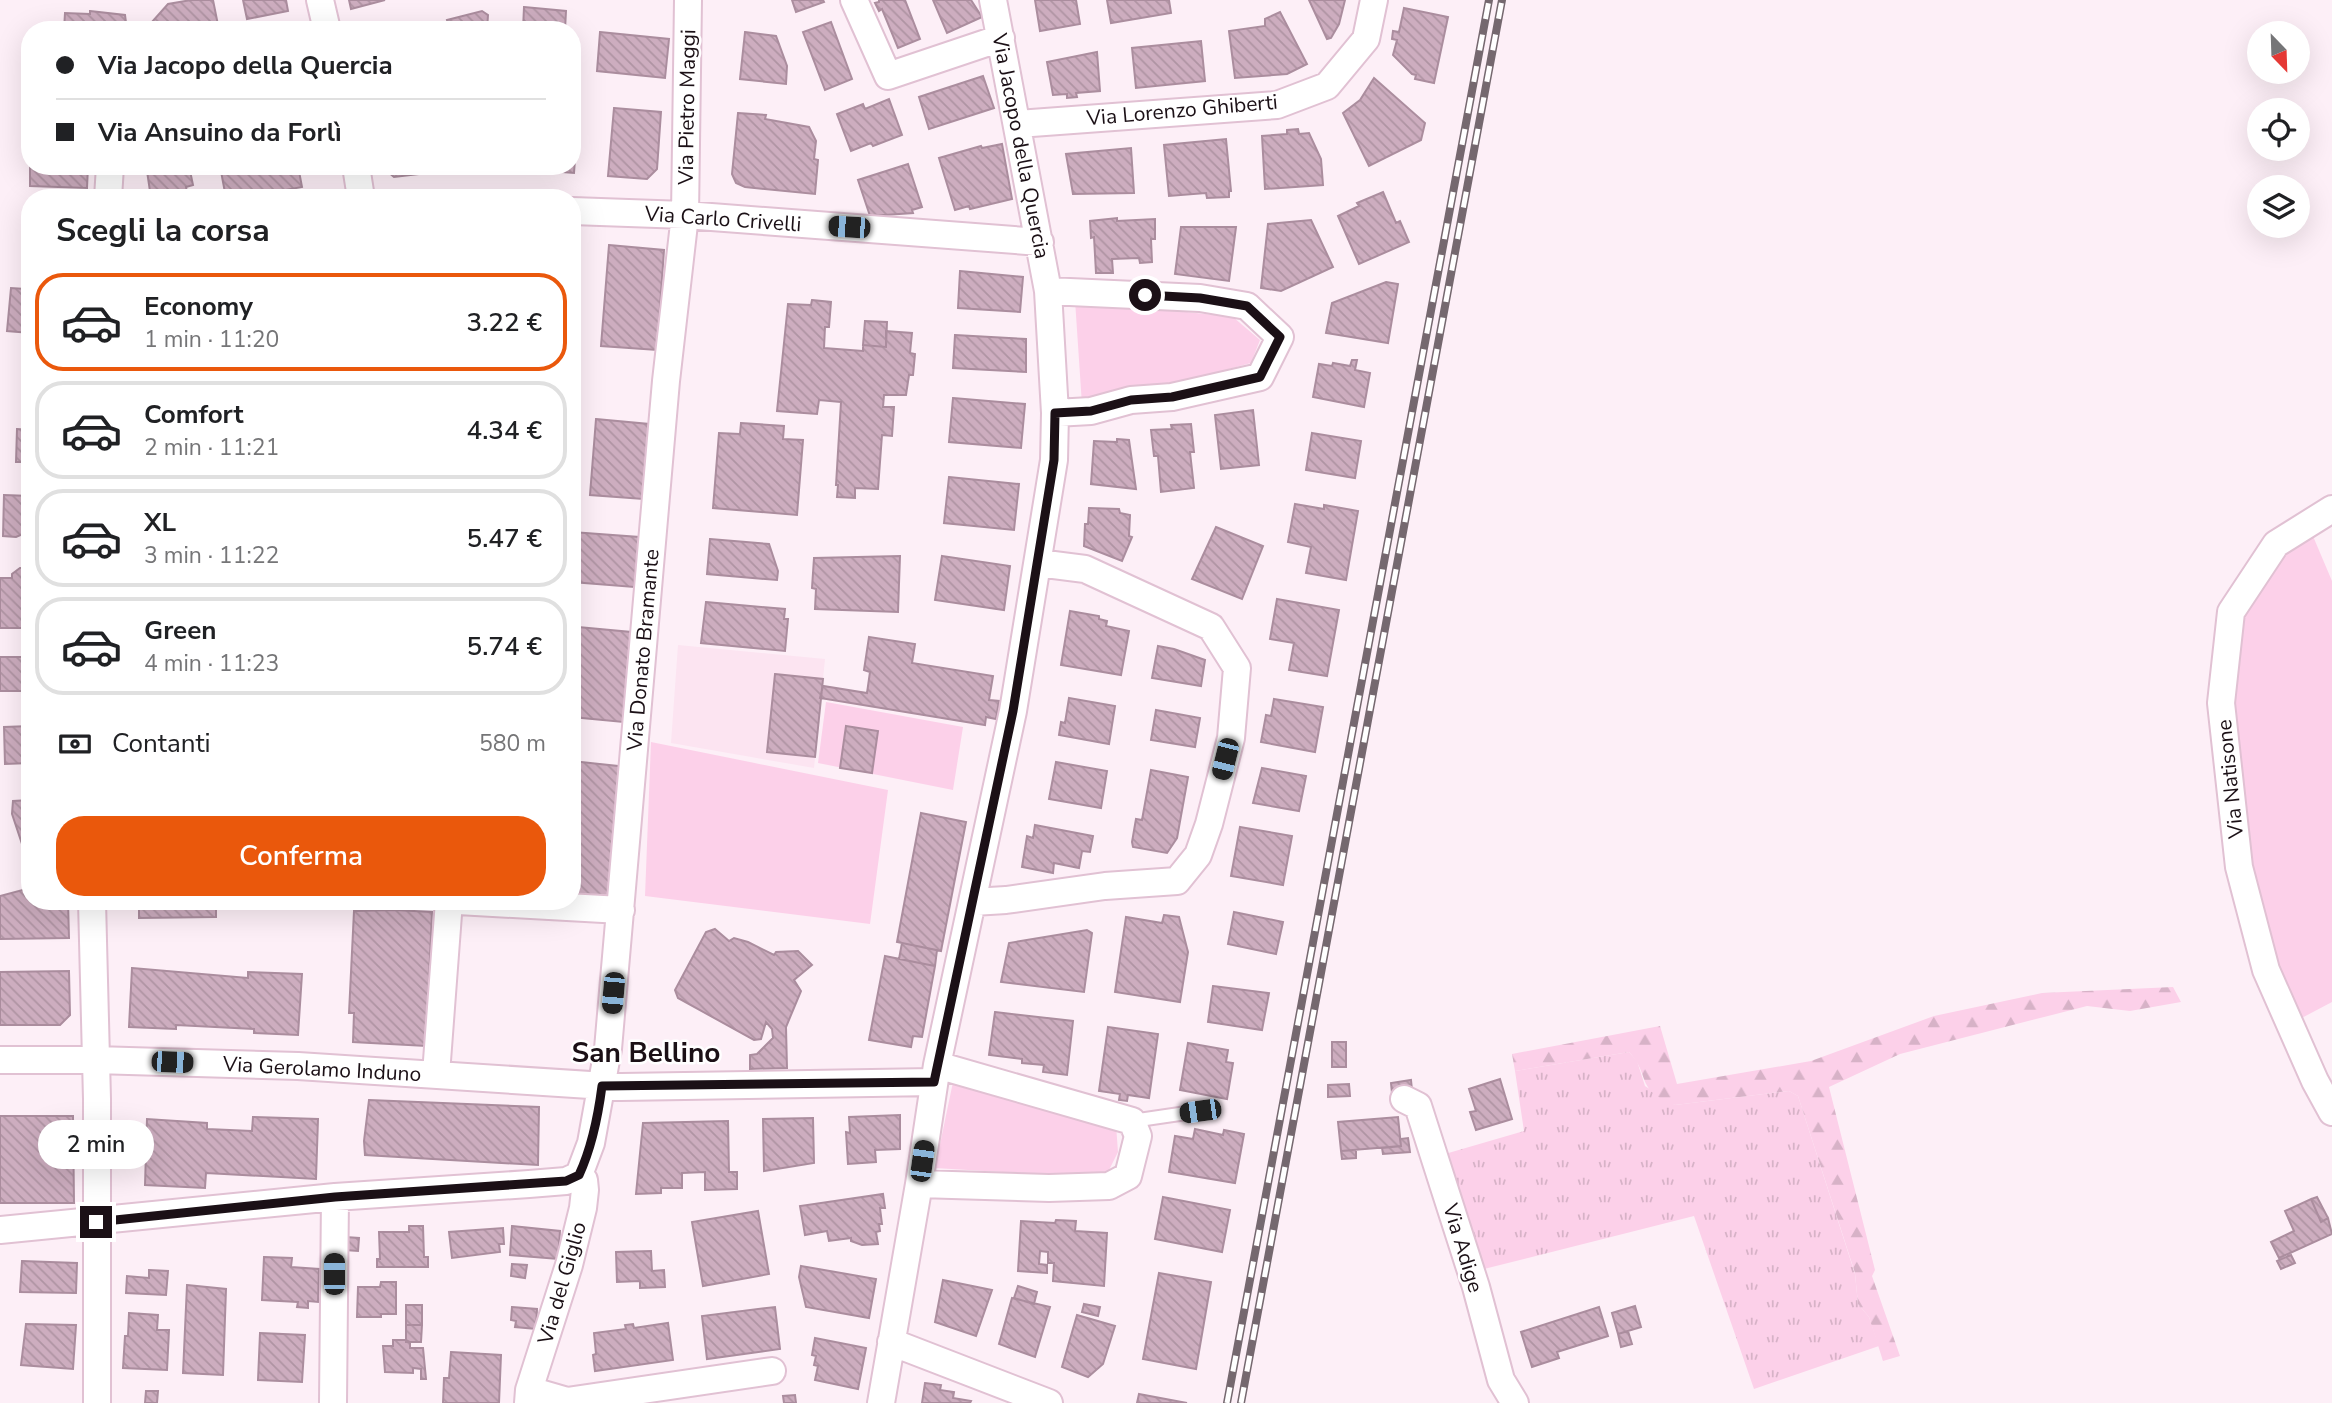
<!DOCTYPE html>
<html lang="it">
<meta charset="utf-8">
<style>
:root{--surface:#fff;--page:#f2f2f2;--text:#202124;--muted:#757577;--line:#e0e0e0;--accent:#ea580c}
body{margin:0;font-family:"Nunito Sans",sans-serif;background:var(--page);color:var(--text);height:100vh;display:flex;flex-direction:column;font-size:26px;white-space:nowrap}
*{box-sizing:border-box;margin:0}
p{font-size:23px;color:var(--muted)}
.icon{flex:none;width:38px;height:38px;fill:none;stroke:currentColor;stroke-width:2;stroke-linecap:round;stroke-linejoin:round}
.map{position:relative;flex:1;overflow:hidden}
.sheet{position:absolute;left:21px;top:189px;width:560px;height:721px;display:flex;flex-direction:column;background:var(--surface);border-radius:28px;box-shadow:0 7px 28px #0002}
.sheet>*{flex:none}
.banner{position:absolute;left:21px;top:21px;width:560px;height:154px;border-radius:28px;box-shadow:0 7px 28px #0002;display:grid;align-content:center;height:154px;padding:0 35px;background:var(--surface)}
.needle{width:46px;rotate:157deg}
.controls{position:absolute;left:2247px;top:21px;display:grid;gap:14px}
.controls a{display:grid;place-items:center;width:63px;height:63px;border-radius:50%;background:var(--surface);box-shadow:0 7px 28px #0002;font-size:35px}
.end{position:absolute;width:32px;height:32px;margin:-16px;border:9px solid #1b1016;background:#fff;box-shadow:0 0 0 4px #fff}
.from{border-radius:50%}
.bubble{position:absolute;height:49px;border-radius:24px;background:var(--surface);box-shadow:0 7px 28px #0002;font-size:23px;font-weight:600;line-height:49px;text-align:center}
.car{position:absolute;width:21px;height:42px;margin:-21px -10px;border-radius:9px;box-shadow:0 0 5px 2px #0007;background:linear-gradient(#222 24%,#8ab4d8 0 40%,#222 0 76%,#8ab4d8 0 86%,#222 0)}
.banner b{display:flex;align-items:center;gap:24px;height:66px;font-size:26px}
.banner b+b{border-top:2px solid var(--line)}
.banner i{width:18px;height:18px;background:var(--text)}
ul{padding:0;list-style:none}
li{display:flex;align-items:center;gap:21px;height:98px;margin:0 14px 10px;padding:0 21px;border:4px solid var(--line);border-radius:28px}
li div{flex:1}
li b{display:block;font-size:26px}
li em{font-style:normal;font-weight:600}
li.active{border-color:var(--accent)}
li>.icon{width:63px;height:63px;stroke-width:1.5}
h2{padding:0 35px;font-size:32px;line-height:84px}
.pay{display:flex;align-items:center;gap:18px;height:77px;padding:0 35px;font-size:26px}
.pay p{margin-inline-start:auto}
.action{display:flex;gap:14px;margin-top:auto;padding:14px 35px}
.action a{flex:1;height:80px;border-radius:28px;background:var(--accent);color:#fff;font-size:28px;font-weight:600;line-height:80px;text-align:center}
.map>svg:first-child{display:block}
.built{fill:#fce4f1}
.grass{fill:url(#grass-tufts)}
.forest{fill:url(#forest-firs)}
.green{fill:#fcd0e9}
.building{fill:url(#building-back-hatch);stroke:#ab8d9e;stroke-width:2}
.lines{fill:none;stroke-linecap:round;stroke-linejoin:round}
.lane-casing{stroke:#e1c1d3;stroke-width:16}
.street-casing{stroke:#e1c1d3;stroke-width:30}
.lane{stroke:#fff;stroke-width:12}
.street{stroke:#fff;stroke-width:26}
.rail-casing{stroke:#75686f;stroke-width:8}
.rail{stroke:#fff;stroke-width:5;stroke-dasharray:16;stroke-linecap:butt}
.route{stroke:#1b1016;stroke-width:9}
.labels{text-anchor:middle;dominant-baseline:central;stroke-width:5;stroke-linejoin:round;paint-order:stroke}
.street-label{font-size:21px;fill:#1b1016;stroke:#fff}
.district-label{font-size:28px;font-weight:bold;fill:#1b1016;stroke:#fff}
</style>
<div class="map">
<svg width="2332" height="1403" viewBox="0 0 2332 1403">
<defs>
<pattern id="grass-tufts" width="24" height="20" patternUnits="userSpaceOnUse" patternTransform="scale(1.75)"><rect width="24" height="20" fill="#fcd0e9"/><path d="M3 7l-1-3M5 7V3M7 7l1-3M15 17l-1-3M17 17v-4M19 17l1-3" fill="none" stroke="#d7b2c7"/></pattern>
<pattern id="forest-firs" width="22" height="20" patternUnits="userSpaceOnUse" patternTransform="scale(1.75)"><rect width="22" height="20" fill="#fcd0e9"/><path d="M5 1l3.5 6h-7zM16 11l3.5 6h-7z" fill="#d7b2c7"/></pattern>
<pattern id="building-back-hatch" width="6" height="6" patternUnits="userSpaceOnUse" patternTransform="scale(1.75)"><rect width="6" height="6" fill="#cdadbf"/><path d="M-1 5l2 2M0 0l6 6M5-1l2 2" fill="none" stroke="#af94a3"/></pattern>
</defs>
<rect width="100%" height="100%" fill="#fdeff7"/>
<!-- built -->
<path class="built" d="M678,645L825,659L814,768L671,743Z"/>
<!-- grass -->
<path class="grass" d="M1629,1052L1637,1061L1645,1086L1675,1105L1789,1091L1798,1096L1855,1274L1858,1304L1869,1317L1879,1346L1754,1389L1694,1216L1472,1272L1445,1154L1524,1131L1515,1071Z"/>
<!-- forest -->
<path class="forest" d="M2173,987L2181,1002L2130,1011L2087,1006L1900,1054L1829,1087L1875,1270L1872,1276L1900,1356L1883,1361L1869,1317L1858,1304L1855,1273L1798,1096L1789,1091L1675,1105C1634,1089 1652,1077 1629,1052L1515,1071L1512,1054L1660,1026L1677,1084L1811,1061L1934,1016L2042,993Z"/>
<!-- green -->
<path class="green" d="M1075,300L1233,317L1260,340L1251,363L1152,390L1082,405Z
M2307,522L2332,581V1002L2296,1021L2244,865L2226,702L2237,613Z
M826,702L963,727L953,790L818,763Z
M651,742L888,790L870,924L645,896Z
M953,1082L1116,1125L1118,1152L1106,1176L1050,1175L935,1168Z"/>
<!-- building -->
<path class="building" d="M191,0H213L219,30H152L151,23L168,4Z
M243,0H286L288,11L247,19Z
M349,0H385L351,9Z
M792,0H823L824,2L796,12Z
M879,0H905L920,39L898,48L882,9L879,11L875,3L879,2Z
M933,0H971L982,17L947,33Z
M1035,0H1076L1080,24L1040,31Z
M1107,0H1169L1171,13L1111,23Z
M1309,0H1345L1339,24L1331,38L1327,39Z
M524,7L566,11L565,30H523Z
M1404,8L1448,17L1434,83L1415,79L1416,75L1412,74L1393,55L1397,40L1392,39L1393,31L1399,32Z
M90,11L125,15L127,30H64L65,13L90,14Z
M482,11L488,15L487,30H450L447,20Z
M1280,12L1307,64L1287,74L1235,78L1229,31L1265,26V19Z
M831,22L852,79L825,90L803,32Z
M600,32L669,39L665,78L597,71Z
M745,32L776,36L787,66L786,84L740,79Z
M1201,41L1205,81L1136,88L1132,48Z
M1097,52L1100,91L1076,93L1077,97L1067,98V94L1053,95L1047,62Z
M983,76L994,108L929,129L919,97Z
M1374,78L1425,123L1421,140L1369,166L1343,113L1360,100Z
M889,99L902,135L873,146L871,143L851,151L837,114L863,104L865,109Z
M572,104L579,105L574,173L536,170V166H572Z
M614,108L661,112L657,169L647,179L608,176Z
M738,113L766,115L765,119L809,127L816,141L814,159L818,160L815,194L745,187L736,183L732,174Z
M1298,129L1299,134L1309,133L1321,159L1323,185L1265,189L1262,136L1287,134V130Z
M1226,139L1231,191H1229V197L1207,198L1206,193L1169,196L1164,145Z
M1002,144L1012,199L970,209L969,206L955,210L939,158L981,146L982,148Z
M1131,148L1134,193L1073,194L1066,154Z
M908,164L922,207L912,210L913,213L870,216L858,180Z
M30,166H88L87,188L30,186Z
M174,166H189L193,185L186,187L188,198H151L147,171Z
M220,166H298L302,187L242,198H226Z
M381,166H435V172L394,177Z
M1383,192L1396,223L1400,221L1409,242L1359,264L1338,216L1359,206L1357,203Z
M1117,218V221L1155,219V239H1151L1152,262L1140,263L1139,258L1112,259L1113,273H1096L1094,237L1091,238L1090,221Z
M1311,220L1333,267L1281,291L1261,288L1268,224Z
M1181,227H1236L1229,281L1175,274Z
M609,245L664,250L657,350L601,346Z
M960,271L1023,277L1020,312L958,308Z
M27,281H30V333L7,331L11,288L26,289Z
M1386,282L1398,284L1388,343L1326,333L1332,303Z
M812,300L831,302L829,327H825L824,348L863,351V345L886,347V331L912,333L910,353L915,354L913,375H909L906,395H884L883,407H894L892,436L882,435L878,489L855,488V498L837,497L838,485H836L841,402L819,400L817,414L777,411L788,304L811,305Z
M865,321L887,322L886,347L863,345Z
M955,335L1026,339V372L953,368Z
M1352,360H1357L1355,370L1370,373L1364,407L1313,397L1319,364L1332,366L1333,363L1350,366Z
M953,398L1025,404L1021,448L949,442Z
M1253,410L1259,465L1221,469L1215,415Z
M596,419L649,424L643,499L590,495Z
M741,423L784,426L783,439L803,440L797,515L713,508L719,433L740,434Z
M1191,424L1194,452H1190L1194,488L1161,492L1158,456H1154L1151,430L1172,429L1171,425Z
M17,429L30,430V462H16Z
M1312,433L1361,441L1355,478L1306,470Z
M1117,439L1129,440L1136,489L1091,484L1094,441L1117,442Z
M949,477L1019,484L1014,530L944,523Z
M4,495L30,496V531L16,537L3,536Z
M1295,504L1324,509V505L1358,511L1346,580L1306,573L1311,547L1288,542Z
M1089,508L1119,509L1120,513L1130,515L1129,536L1132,537L1122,561L1084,546L1085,524H1088Z
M1216,527L1263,546L1242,599L1192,579Z
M572,532L639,537L634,587L572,582Z
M710,539L769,544L778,571L777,580L707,574Z
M900,556L898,612L815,609L816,589L812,588L814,558Z
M942,556L1010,566L1004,610L935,600Z
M20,568H30V628H0V578H12V574Z
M1277,599L1339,610L1327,676L1289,670L1294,643L1270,639Z
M706,602L785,609L784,619H788L785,651L701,643Z
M1070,611L1099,616V619L1107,621L1106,626L1129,631L1121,675L1061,665Z
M578,627L631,632L623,722L572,717V687Z
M869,637L915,644L912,663L993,676L989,700L999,701L996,719L986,717L985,725L820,698L823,686L867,693L870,672L864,670Z
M1158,646L1174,649L1205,660L1201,686L1152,678Z
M0,657H30V691H0Z
M775,674L823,679L815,757L767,752Z
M1069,698L1115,706L1109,744L1059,735L1061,722L1065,723Z
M1274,699L1323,707L1315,752L1261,742L1266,715L1271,716Z
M1156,710L1200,718L1195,747L1151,740Z
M30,726V763L5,764L4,727Z
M846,726L878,731L872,773L840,768Z
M572,761L627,767L613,905L572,901Z
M1056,762L1107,771L1101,808L1049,799Z
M1262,768L1306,776L1299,811L1253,803Z
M1151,770L1188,777L1177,838L1167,853L1133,847L1132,842L1136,819L1142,820Z
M30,800V851L25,853L12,814L13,801Z
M921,813L966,822L941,951L897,942Z
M1035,825L1093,836L1090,852L1082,851L1079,868L1054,863L1053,873L1022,867L1027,836L1033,838Z
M1240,827L1292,836L1283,885L1231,876Z
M30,888V901H68L69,938L0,939V896Z
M139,901H216V917L139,918Z
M354,901H395V910L354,911Z
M395,910L432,912L426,1046L353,1042L354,1013H349L354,911Z
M1234,912L1283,922L1276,954L1228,944Z
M1164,915L1179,917L1188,952L1180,1002L1115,992L1126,917L1162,923Z
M715,929L729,941L734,938L748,942L774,955L776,952L798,951L812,965L794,980L801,991L786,1027L787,1068L750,1069V1055L757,1054L773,1038L772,1029L766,1022L761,1039L754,1040L678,998L675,990L706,932Z
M1087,930L1092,933L1084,992L1001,982L1009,943Z
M902,943L937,950L935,966L899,959Z
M885,956L935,966L922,1037L913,1036L911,1047L869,1040Z
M132,968L248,978V972L302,974L298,1035L254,1033V1029L176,1025V1029L129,1027Z
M69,971L70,1015L60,1025H0V972Z
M1213,986L1269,993L1262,1030L1208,1022Z
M995,1012L1073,1021L1067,1075L1043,1072L1044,1065L1022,1063V1059L989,1055Z
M1108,1027L1158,1034L1149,1098L1128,1095L1127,1101L1119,1100L1120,1094L1099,1091Z
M1332,1042H1346V1067H1332Z
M1188,1043L1228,1050L1226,1062L1233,1063L1227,1099L1180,1090Z
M1500,1079L1512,1119L1476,1130L1470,1112L1476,1111L1469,1089Z
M1411,1080L1412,1090L1392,1093L1391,1083Z
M1349,1084L1350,1096L1328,1097V1085Z
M369,1100L539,1107L538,1165L365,1155L364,1141Z
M900,1115V1149L875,1150L876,1162L848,1164L846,1132L850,1133L849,1117Z
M0,1116H73L74,1203H0Z
M253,1117L318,1119L316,1179L206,1173L205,1188L145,1185L147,1119L207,1123V1129L252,1131Z
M1398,1117L1401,1146L1341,1151L1338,1122Z
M813,1118L814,1163L764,1171L763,1119Z
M728,1121L729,1172H737V1189L705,1190V1172L682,1173V1188H661V1193L636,1194L643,1123Z
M1195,1129L1223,1135L1224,1130L1244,1134L1235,1183L1169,1172L1175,1136L1193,1139Z
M1408,1138L1410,1152L1383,1154L1382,1148L1401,1146L1400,1139Z
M1356,1150V1158L1342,1159L1341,1151Z
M883,1194L885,1208H880L882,1224H879L880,1231L876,1232L878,1244L862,1245L851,1241V1238L829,1241L827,1231L805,1235L800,1206Z
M1163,1197L1230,1210L1222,1252L1155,1239Z
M2317,1197L2328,1218L2321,1222L2311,1199Z
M2311,1199L2321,1222L2328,1218L2332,1234L2279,1258L2271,1242L2294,1231L2285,1211Z
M758,1211L769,1274L703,1286L692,1222Z
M1056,1220L1076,1221L1075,1231L1107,1233L1104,1286L1053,1281L1054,1263H1048V1252L1040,1251L1039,1264L1047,1265V1273L1018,1271L1021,1221L1055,1223Z
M409,1226H423L424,1257H428V1267H377V1259H380L379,1232H409Z
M512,1226L560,1231L558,1259L510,1255Z
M503,1228L504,1244H499L500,1252L452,1258L449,1232Z
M345,1237L359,1238L358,1251L345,1250Z
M651,1251L652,1271L664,1270L665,1287L640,1288V1281L617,1282L616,1252Z
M2291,1255L2295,1263L2281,1269L2277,1261Z
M264,1257L292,1258L291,1267L319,1269L318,1302L308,1301V1308L297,1307L298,1302L262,1300Z
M22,1261L77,1263L76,1293L20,1292Z
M512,1264L527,1265L525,1278L511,1276Z
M801,1266L876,1279L869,1318L806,1307L799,1277Z
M149,1270L168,1271L166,1295L126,1293L127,1276L149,1278Z
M1159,1273L1211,1282L1196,1369L1143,1359Z
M943,1280L992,1290L976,1336L935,1322Z
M381,1282H396V1314H381V1317H357L358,1287H380Z
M187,1285L226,1289L223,1375L183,1373Z
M1018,1286L1037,1292L1034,1304L1014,1298Z
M1012,1298L1050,1307L1035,1357L999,1344Z
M1084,1304L1100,1307L1098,1316L1082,1312Z
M406,1305H422V1325H406Z
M1635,1306L1641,1327L1618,1334L1612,1313Z
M512,1307L537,1309L536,1329L515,1327L516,1321L511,1320Z
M775,1307L780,1349L707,1359L702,1316Z
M1599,1307L1608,1336L1557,1352L1559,1358L1532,1367L1521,1332Z
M129,1313L158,1315L157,1330H169L167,1370L123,1368L125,1336H128Z
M1077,1315L1115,1326L1103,1364L1088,1377L1062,1367Z
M668,1323L673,1360L595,1371L593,1355L596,1354L594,1333L626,1329L625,1325L633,1324L634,1328Z
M26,1324L76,1325L73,1369L21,1365Z
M406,1325H422L421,1342H406Z
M1628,1331L1632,1344L1621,1347L1618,1334Z
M260,1333L305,1335L302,1382L258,1380Z
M815,1338L866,1348L858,1389L815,1380L818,1366L814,1365L816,1356L812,1355Z
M393,1340H406L410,1342V1348H423L426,1379H421V1369L413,1368V1373L385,1372L383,1346H393Z
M451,1352L501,1355L499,1403H443L444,1378H449Z
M925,1383L941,1385L940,1390L954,1392L953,1398L971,1401L970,1403H922Z
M146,1391H158L157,1403H145Z
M1139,1394L1187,1403H1137Z
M795,1395L796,1403H784L783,1396Z"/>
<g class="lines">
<defs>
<path id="lane" d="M1132,1121L1200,1111"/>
<path id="street" d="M320,0L327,30
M854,0L888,76L1001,38
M1018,124L1277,105L1327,86L1366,39L1374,0
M356,166L361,198
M108,198L110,166
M572,211L685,215L1040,242
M1048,291L1200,298L1247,306L1280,337L1260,377L1172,397L1131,400L1091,411L1055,413
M2332,509L2276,544L2231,612L2221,703L2239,867L2266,970L2315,1081L2332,1112
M92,901L97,1099V1403
M458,901L621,910
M973,902L1006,900L1105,886L1177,881L1198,855L1209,824L1231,738L1237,668L1211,627L1085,569L1038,563
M0,1060H95L298,1066L621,1087L934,1082
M436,1074L449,901
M1404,1099L1418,1106L1476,1287L1501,1380L1515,1403
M919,1184L1049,1188L1109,1186L1128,1176L1138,1136L1132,1121L937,1065
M0,1230L335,1197L529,1184L566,1181L579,1175L591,1143L608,1049L666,381L685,215L688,0
M891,1342L1049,1403
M529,1390L567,1401L772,1371
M333,1403L335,1197
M528,1403L529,1390L569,1265L583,1208L585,1190L584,1180L579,1175
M881,1403L919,1184L937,1065L1013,711L1054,460L1055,413L1048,291L993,0"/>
</defs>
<!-- lane casing -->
<use href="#lane" class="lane-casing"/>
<!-- street casing -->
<use href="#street" class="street-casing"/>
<!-- lane -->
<use href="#lane" class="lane"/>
<!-- street -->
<use href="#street" class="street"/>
<defs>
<path id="rail" d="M1227,1403L1489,0
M1241,1403L1502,0"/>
</defs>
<!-- rail casing -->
<use href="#rail" class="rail-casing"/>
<!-- rail -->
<use href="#rail" class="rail"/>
</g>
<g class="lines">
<!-- route -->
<path class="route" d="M96,1222L335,1197L566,1181L579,1175C592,1147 598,1117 602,1086L934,1082L1013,711L1054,460L1055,413L1091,411L1131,400L1172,397L1260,377L1280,337L1247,306L1200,298L1145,295"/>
</g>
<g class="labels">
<!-- street labels -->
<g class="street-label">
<text transform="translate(687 107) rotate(-89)">Via Pietro Maggi</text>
<text transform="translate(1182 110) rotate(-5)">Via Lorenzo Ghiberti</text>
<text transform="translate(1021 146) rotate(79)">Via Jacopo della Quercia</text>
<text transform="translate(723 219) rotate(4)">Via Carlo Crivelli</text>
<text transform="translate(643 650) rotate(-85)">Via Donato Bramante</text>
<text transform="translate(2230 779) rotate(-96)">Via Natisone</text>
<text transform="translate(322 1069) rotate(3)">Via Gerolamo Induno</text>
<text transform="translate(1463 1248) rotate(73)">Via Adige</text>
<text transform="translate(562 1283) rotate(-74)">Via del Giglio</text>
</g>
<!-- district labels -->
<g class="district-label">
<text x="646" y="1053">San Bellino</text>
</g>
</g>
</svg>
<div class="controls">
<a><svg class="needle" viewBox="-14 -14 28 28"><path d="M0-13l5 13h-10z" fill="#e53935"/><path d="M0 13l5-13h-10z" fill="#757577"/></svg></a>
<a><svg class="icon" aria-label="locate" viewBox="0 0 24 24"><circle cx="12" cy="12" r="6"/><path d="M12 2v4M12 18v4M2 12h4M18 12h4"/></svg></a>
<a><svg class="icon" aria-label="layers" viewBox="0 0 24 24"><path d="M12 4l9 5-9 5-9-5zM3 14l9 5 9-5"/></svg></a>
</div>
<i class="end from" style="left:1145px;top:295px"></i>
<i class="end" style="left:96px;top:1222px"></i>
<div class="bubble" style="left:38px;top:1120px;width:116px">2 min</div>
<i class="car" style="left:849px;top:227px;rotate:274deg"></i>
<i class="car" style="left:1225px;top:759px;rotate:194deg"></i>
<i class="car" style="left:613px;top:993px;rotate:185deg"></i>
<i class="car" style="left:172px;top:1062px;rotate:92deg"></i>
<i class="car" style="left:1200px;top:1111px;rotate:262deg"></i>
<i class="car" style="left:922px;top:1161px;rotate:8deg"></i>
<i class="car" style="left:334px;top:1274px;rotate:0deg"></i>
<div class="banner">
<b><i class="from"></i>Via Jacopo della Quercia</b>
<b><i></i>Via Ansuino da Forlì</b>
</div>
<section class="sheet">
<h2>Scegli la corsa</h2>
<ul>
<li class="active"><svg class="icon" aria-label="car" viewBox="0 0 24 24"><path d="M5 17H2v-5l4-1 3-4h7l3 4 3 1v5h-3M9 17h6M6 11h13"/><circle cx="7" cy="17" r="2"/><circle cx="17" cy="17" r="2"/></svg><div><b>Economy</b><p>1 min · 11:20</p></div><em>3.22 €</em></li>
<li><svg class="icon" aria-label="car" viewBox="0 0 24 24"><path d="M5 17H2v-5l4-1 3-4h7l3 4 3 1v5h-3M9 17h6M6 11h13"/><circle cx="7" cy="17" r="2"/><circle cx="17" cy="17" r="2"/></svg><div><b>Comfort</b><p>2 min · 11:21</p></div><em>4.34 €</em></li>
<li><svg class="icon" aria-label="car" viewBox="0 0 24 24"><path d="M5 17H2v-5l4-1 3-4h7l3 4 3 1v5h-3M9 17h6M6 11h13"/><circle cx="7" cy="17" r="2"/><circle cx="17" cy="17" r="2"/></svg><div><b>XL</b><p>3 min · 11:22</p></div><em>5.47 €</em></li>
<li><svg class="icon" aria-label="car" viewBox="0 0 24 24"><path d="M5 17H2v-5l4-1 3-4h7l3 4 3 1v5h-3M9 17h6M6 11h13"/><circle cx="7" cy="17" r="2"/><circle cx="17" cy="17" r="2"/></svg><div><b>Green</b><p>4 min · 11:23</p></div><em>5.74 €</em></li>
</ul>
<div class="pay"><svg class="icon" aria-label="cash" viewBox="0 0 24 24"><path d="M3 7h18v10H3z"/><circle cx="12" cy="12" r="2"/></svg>Contanti<p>580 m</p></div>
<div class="action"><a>Conferma</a></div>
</section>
</div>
